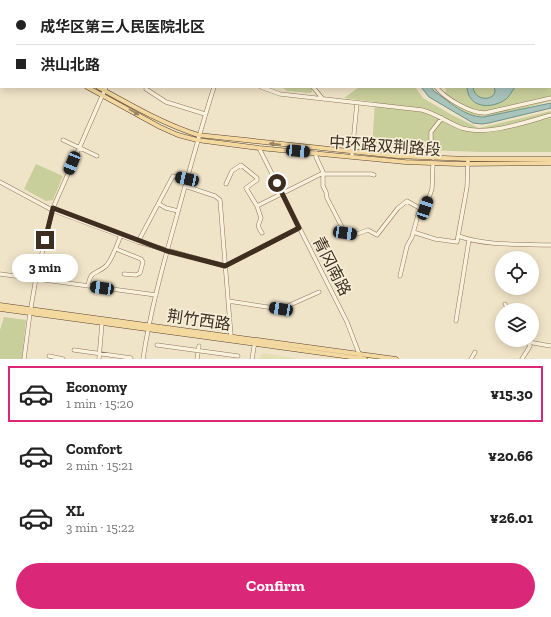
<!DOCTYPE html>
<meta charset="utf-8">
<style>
:root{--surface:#fff;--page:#f6f6f6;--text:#222;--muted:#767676;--line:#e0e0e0;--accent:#db2777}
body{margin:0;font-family:"Zilla Slab","Noto Sans SC",serif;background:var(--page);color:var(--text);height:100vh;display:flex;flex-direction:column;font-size:15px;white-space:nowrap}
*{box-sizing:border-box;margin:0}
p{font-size:13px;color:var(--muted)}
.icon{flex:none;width:22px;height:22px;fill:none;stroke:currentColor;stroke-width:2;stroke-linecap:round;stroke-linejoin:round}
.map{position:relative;height:359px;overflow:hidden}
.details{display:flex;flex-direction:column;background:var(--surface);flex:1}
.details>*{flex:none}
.top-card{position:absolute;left:0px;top:0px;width:551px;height:88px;box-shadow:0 2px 10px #0003;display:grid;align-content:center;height:88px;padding:0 16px;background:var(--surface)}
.controls{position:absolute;left:495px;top:251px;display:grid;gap:8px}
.controls a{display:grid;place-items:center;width:44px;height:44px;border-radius:50%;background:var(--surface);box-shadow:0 2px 10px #0003;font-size:20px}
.end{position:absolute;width:18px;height:18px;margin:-9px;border:5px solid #3d2e20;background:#fff;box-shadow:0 0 0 2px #fff}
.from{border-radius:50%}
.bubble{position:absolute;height:28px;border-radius:14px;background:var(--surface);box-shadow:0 2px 10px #0003;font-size:13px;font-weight:700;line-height:28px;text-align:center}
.car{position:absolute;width:12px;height:24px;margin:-12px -6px;border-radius:5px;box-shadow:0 0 3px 1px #0007;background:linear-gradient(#222 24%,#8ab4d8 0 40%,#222 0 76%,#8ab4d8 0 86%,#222 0)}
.top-card b{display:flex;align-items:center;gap:14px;height:38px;font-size:15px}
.top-card b+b{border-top:1px solid var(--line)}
.top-card i{width:10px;height:10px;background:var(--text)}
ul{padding:7px 0 0;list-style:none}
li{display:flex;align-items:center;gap:12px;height:56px;margin:0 8px 6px;padding:0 8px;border:2px solid transparent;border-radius:0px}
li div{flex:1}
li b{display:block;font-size:15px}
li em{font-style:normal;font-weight:700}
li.current{border-color:var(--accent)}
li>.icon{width:36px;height:36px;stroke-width:1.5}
.cta{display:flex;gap:8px;margin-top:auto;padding:8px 16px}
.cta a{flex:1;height:46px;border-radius:24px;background:var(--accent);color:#fff;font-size:16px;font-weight:700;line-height:46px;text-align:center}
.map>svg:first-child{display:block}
.farmland{fill:#e6deb5}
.green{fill:#c9cf9b}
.water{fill:#a9c4bc;stroke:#6f938a}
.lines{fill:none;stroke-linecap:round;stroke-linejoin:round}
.stream{stroke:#6f938a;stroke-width:1}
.minor-casing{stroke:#8d765c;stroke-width:4.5}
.major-casing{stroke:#5b4430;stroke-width:5}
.minor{stroke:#faf1dc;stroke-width:3.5}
.major{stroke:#f3d9a0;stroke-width:4}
.oneway{fill:#988460}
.route{stroke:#3d2e20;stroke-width:5}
.labels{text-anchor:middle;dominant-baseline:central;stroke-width:3.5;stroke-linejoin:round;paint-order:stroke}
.street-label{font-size:16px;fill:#3d2e20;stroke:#f7eed8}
</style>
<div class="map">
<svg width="551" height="359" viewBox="0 0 551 359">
<rect width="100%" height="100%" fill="#f0e4c8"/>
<!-- farmland -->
<path class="farmland" d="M264,353L299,359H259L261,355Z"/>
<!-- green -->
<path class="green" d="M551,34V101L490,117L469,115L441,97L446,91L445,87H550Z
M282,87H311L312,89V92L310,93L287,91Z
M359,87H415L423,98L452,115L479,128L551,111V152H480L372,148L375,102L344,98Z
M36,164L63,176L53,200L46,201L24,189Z
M4,317L26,320L22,359H0V330Z"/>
<!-- water -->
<path class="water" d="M421,87H431L434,91C450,102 464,117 484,117L551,103V108L489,123L482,124L473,123L429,97Z
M467,87H473C475,104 500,100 494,87H515C512,91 509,97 506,99C491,110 468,108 467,87Z"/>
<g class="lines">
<!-- stream -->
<path class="stream" d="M0,55L1,53"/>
<defs>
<path id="minor" d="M60,0L61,1
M241,0L242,1
M380,0L381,1
M8,1L9,0
M20,1L21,0
M79,1L80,0
M152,1V0
M0,17L1,15
M147,87L146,89L166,102L205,114
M261,87L280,94L422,110C437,114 448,123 462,128C487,136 526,122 551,115
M313,87L322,98
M436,87C446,99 470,113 485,113L551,98
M63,140L97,156
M259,148L347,322L360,356
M316,153V157L323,172V186L326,192L327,198L345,233L357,234L368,230L377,235L398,208L407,201L423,210
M352,154L357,103
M433,158L431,148V132L442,118
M0,182L52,210L138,242L225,266L299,228
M226,184L232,171L241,165L257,178V180L246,188L257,206L261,218C258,225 257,226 262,233
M185,186L215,196L220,200L231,336
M159,204L166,208L178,211
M257,206L321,174H371L374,175
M413,232L435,239L457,242L467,187L468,159
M458,236C487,246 520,244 551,245
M139,240L173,176L187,179
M116,249L141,259L143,262L140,273L136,275L124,274
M0,274L156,295
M400,276L407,246L412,237L418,215L420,211L425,209L432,189L433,163
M88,286C91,269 96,275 106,266C113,258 117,245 121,235
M228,301L281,309L319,292
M505,304L509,310
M456,321L469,240
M528,342L551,346
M157,345L238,356
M74,350L131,358
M49,356L63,359
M24,359L30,313L36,278L53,208L106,87
M99,359L102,323
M143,359C150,312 163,265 176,219C188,175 200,131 214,87
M197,359L199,346
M252,359L255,341
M471,359L475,352
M522,359L530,346L527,341"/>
<path id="major" d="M12,1V0
M17,1L18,0
M0,23L1,21
M0,34L1,32
M0,40L1,41
M87,87L160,127L178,135L197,140L259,148L405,162L458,164L551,163
M98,87C131,105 163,124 198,135L397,156L468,159H551
M0,305L396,359
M0,309L365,359"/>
</defs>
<!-- minor casing -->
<use href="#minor" class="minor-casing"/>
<!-- major casing -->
<use href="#major" class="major-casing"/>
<!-- minor -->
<use href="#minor" class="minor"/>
<!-- major -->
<use href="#major" class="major"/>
</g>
<!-- one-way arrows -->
<defs><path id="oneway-solid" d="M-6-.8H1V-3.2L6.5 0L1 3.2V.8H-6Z"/></defs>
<g class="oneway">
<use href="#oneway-solid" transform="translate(134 112) rotate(29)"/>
<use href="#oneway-solid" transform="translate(275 144) rotate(-174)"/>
</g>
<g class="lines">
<!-- route -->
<path class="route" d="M45,240L53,208L167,251L225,266L299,228L277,183"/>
</g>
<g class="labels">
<!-- street labels -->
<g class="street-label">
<text transform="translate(385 146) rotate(4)">中环路双荆路段</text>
<text transform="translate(332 266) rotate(63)">青冈南路</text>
<text transform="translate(199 320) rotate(8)">荆竹西路</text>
</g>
</g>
</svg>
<div class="controls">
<a><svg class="icon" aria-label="locate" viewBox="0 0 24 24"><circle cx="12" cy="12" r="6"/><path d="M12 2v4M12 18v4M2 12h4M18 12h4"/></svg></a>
<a><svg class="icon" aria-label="layers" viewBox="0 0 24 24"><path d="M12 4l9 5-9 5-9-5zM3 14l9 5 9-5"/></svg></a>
</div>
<i class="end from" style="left:277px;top:183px"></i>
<i class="end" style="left:45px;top:240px"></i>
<div class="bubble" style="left:12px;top:254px;width:66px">3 min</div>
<i class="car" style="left:298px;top:151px;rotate:95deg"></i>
<i class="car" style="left:72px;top:163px;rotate:202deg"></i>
<i class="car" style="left:187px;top:179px;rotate:282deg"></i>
<i class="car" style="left:425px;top:208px;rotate:19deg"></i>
<i class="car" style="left:345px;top:233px;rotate:98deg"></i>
<i class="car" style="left:102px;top:288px;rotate:278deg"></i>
<i class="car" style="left:281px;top:309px;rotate:279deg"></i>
<div class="top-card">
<b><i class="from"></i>成华区第三人民医院北区</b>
<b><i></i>洪山北路</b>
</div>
</div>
<section class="details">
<ul>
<li class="current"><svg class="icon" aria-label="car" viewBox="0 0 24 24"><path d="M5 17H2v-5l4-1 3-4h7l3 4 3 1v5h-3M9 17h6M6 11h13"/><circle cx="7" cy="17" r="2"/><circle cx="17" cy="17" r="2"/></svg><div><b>Economy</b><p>1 min · 15:20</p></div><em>¥15.30</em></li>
<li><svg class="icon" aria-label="car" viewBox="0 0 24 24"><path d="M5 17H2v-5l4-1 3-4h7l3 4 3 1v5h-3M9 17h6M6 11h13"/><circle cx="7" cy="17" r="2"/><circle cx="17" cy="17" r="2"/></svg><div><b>Comfort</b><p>2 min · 15:21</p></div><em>¥20.66</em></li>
<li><svg class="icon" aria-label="car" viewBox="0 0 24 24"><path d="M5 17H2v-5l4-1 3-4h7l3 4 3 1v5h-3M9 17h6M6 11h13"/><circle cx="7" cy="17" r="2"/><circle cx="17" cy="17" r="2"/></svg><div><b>XL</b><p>3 min · 15:22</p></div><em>¥26.01</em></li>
</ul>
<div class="cta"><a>Confirm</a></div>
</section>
